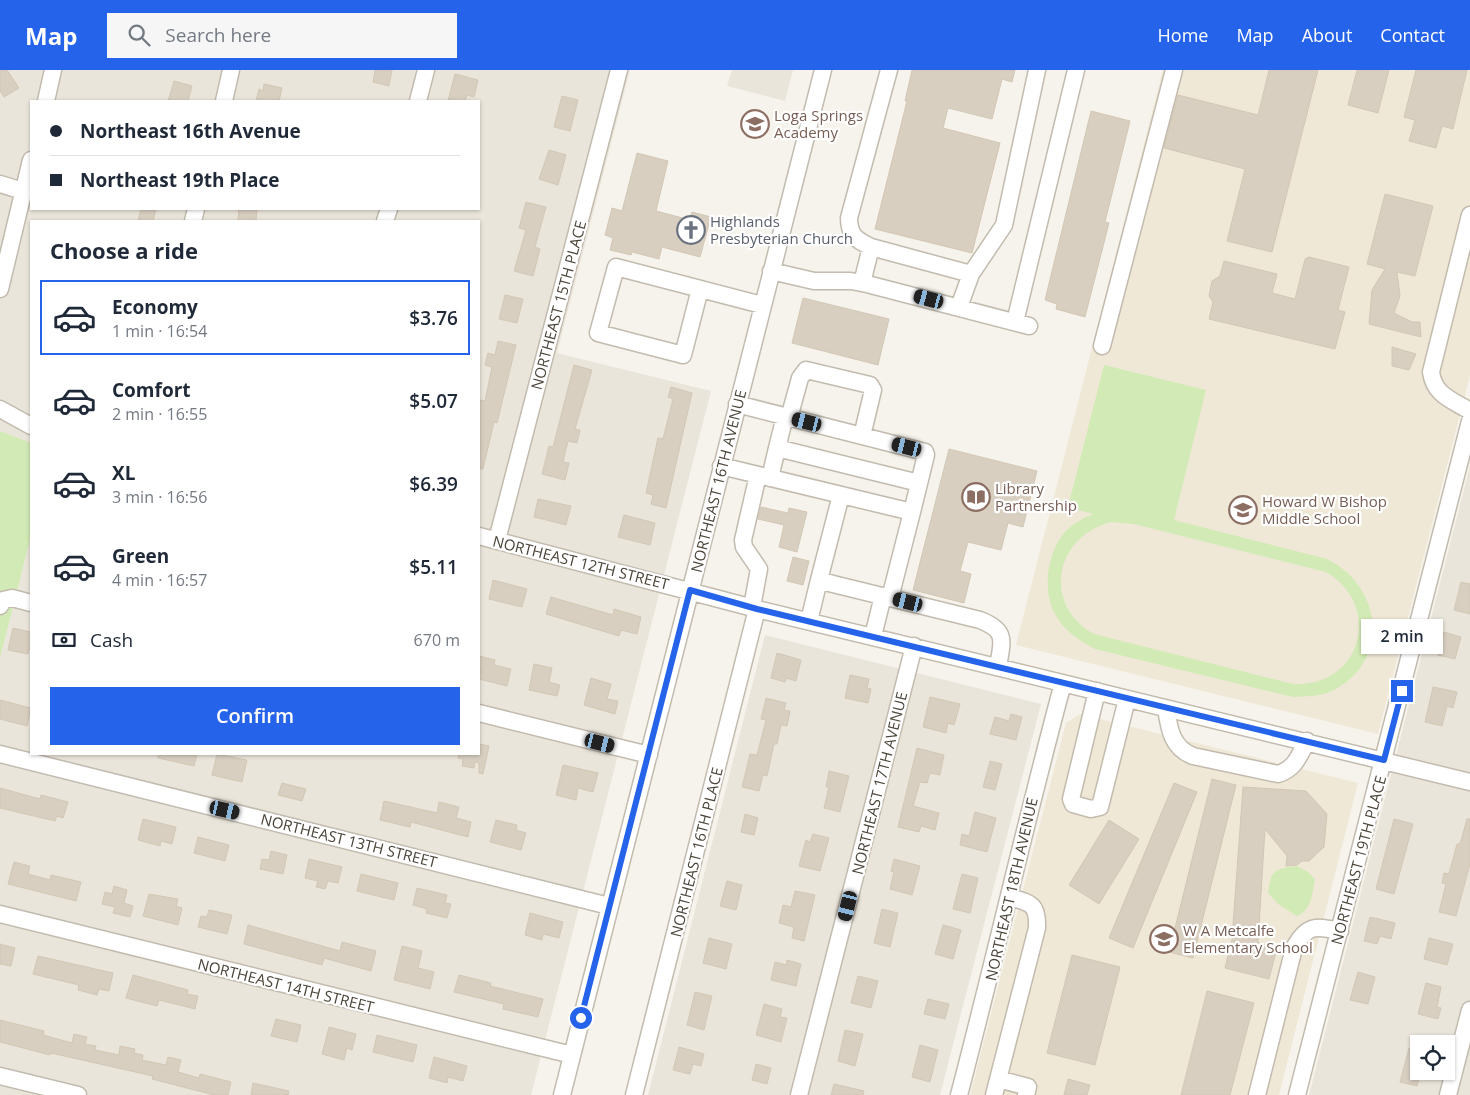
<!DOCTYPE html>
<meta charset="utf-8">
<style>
:root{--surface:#fff;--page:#f6f6f7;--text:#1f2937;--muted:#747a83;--line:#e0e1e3;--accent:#2563eb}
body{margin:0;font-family:"Open Sans",sans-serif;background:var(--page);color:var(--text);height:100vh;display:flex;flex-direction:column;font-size:19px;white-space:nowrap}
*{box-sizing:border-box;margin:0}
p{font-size:16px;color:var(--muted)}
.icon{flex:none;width:28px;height:28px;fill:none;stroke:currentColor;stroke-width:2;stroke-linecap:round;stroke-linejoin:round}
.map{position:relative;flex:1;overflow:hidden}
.drawer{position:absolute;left:30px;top:150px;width:450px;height:535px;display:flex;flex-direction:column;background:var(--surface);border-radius:0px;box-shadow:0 1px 4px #0004}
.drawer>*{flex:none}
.banner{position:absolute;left:30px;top:30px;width:450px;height:110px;border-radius:0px;box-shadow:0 1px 4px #0004;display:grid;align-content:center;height:110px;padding:0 20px;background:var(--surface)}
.tools{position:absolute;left:1410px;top:965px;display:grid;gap:10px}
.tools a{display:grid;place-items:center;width:45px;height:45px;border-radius:0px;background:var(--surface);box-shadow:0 1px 4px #0004;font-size:25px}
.end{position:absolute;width:22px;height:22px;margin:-11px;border:6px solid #2563eb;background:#fff;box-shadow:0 0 0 2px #fff}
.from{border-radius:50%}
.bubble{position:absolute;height:35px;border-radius:0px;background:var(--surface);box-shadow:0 1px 4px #0004;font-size:16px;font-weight:600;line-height:35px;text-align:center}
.car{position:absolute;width:15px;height:30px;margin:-15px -8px;border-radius:6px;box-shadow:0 0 4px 1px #0007;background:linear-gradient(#222 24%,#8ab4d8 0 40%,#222 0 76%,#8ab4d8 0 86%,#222 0)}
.banner b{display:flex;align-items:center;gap:18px;height:48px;font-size:19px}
.banner b+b{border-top:1px solid var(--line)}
.banner i{width:12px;height:12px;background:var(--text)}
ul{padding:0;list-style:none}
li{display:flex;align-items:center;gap:15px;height:75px;margin:0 10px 8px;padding:0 10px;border:2px solid transparent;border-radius:0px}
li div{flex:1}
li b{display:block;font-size:19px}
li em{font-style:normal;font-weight:600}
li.active{border-color:var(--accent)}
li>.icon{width:45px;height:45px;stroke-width:1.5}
h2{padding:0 20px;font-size:22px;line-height:60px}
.pay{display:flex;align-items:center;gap:12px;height:55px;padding:0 20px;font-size:19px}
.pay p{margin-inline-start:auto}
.primary-button{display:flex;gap:10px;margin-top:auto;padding:10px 20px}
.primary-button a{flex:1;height:58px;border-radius:0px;background:var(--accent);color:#fff;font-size:20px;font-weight:600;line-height:58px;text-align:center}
header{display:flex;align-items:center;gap:30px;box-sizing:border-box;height:70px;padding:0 25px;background:var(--accent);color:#fff}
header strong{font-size:24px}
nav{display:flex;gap:28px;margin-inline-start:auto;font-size:18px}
.search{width:350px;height:45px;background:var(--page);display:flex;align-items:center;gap:12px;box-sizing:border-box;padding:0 18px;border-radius:0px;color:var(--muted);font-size:19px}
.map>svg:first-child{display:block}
.residential{fill:#eae5da;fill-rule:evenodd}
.education{fill:#efe8d6}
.green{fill:#d2eab5;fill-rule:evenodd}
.building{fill:#d8cfc1;stroke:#d3c7b4}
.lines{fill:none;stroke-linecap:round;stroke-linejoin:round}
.minor-casing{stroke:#c2bbae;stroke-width:19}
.minor{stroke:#fff;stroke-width:16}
.route{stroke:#2563eb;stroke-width:6}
.labels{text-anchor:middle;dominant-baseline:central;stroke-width:4.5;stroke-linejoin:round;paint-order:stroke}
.education-label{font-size:15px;fill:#785e54;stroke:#fff;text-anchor:start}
.worship-label{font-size:15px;fill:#5b616d;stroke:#fff;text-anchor:start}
.street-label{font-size:15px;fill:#4b4439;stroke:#fff}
</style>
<header>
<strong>Map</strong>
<div class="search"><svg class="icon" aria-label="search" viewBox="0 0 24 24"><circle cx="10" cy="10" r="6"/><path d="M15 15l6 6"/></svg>Search here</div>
<nav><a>Home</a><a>Map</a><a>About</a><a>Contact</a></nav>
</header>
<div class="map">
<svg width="1470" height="1025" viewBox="0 0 1470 1025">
<rect width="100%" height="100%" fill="#f6f3ec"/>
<!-- residential -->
<path class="residential" d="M0,0H630L557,283L711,321L531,1025H0V588L31,466V684H479V151H31V373L23,371L0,361ZM31,31H479V139H31Z
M732,0H793L785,31L727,16Z
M1470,396V1025H1309ZM1419,974H1446V1001H1419Z
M765,565L1041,634L940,1025H648Z"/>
<!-- education -->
<path class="education" d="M1163,0H1470V306L1378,664L1016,575Z
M1080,644L1358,713L1279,1025H970L1066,653Z"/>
<!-- green -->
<path class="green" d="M1104,295L1206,320L1174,450L1327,489C1382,516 1391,590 1334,620C1320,627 1307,626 1293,627L1095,579C1079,570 1064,561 1055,544C1042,520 1047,484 1064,463C1072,454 1082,449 1093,444L1068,437ZM1111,452L1134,454L1326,502C1384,536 1361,618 1293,614L1094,564C1042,535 1054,467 1111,452Z
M0,361L31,373V466L0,588Z
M1297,796L1308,802L1315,809C1312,824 1312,840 1297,846L1278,834L1268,823C1271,800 1274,799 1297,796Z"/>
<!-- building -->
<path class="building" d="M0,0H7L19,18L4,27L0,21Z
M375,0H392L389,16L373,12Z
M912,0H1015L1012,12L1002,9L992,49L948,38L943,58L1000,73L972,183L875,159L907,31H905Z
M1269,0H1318L1272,182L1227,171L1245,99L1164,78L1178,25L1258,45Z
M1357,0H1389L1378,43L1348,35Z
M1416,0H1467L1453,59L1442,56L1436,78L1409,71L1415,50L1404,47Z
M455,4L478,10L474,27L467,25L465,31H448Z
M174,11L192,16L188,31H168Z
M264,14L282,18L279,31H256L259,19L263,21Z
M562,26L578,30L570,61L554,57Z
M1091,41L1130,51L1105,152L1109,153L1085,247L1056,239L1057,234L1045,230Z
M549,80L566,85L558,115L539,109Z
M637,83L668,91L656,141L690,150L692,142L711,147L700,187L662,177L659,189L632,182L631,185L610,180L613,168L605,165L612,138L622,141Z
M1385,124L1433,136L1415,206L1397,202L1400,226L1394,243L1412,252H1420L1421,267L1369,254L1372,220L1385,199L1367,194Z
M526,132L546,137L535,177L540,179L533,206L514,201L526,160L519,158Z
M141,139H156L153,151H138Z
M239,139H257L256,151H238Z
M1309,187L1349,197L1338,240L1345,242L1335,279L1209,249L1213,232L1209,226L1212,211L1220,206L1224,191L1277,204L1272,223L1295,229L1305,189Z
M505,225L523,229L517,253L499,249Z
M803,228L889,249L878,295L792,273Z
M498,271L516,275L497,353L494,352L483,399H479V337L480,330L485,331L492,297L485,295L488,283L495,285Z
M1392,277L1416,284L1409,300L1392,296Z
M574,295L592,300L575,359L580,360L577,373L568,371L563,392L569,393L565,410L542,404L549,376L553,377Z
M671,317L692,323L666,438L651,434L653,425L646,423L658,368L663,369L673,329L668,327Z
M949,379L1037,401L1023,457L1008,453L1001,480L968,472L960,501L971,504L964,533L913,520Z
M538,429L571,436L566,455L534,447Z
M761,437L788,443L789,438L807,442L797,482L779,477L784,455L758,449Z
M624,445L655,453L650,475L618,467Z
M793,487L809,491L803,515L787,511Z
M493,510L527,519L522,537L489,529Z
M1461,512L1470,514V544L1454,540Z
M551,527L613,545L614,539L641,547L637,564L621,560L619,566L546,544Z
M13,558L31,562V580L29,579L28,584L8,580Z
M1444,562L1461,567L1455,589L1438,585Z
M777,583L801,590L796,611L786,608L785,612L771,608Z
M479,586L495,590L494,595L511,599L507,616L479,609L481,597L479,596Z
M534,594L552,598L549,612L560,615L557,626L529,620Z
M850,605L869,609L867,618L871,619L868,633L845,628Z
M591,608L611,614L607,629L618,631L615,644L584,635Z
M1433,617L1457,622L1453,638L1447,636L1442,656L1425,652Z
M930,627L960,634L954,655L948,653L946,663L923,657Z
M766,628L786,633L784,640L790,641L787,656L781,655L777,674H774L767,706L763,705L759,721L742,717L750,684L757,685L766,650L761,649Z
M0,630L31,638L27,656L0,649Z
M1011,644L1022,647L1016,670L990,664L995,647L1009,651Z
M479,674L489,676L483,704L479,703V693L475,692L474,698L462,696L463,689L458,688L459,684H479Z
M917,678L944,685L940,705L930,703L927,713L920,712L913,736L939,743L935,760L921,756L919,762L898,757Z
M158,684H197L194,696L158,688Z
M217,684L247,690L242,712L212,705Z
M990,691L1002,694L995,720L983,717Z
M563,695L598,703L593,722L578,718L576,730L556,725Z
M829,701L849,706L840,742L824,738L829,717H826Z
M1212,709L1236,715L1193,888L1169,882Z
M282,713L306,719L302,731L278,725Z
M1174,713L1197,722L1133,878L1109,868Z
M1243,717L1306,721L1327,744L1324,777L1309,791H1302L1297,795L1286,796L1287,786L1265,759L1258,873L1277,878L1269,909L1225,898L1232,869Z
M0,718L40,729L41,725L68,732L63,748L57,746L55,751L0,738Z
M384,731L437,743L439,732L459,737L456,748L471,752L468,767L411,752L410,757L380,750Z
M975,742L996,748L987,782L960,775L962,764L969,766Z
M745,744L758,748L754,765L741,762Z
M143,749L176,757L172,774L161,771L160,776L138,770Z
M1394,749L1413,754L1394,824L1376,819Z
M1467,749H1470V794L1456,846L1439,842L1446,814L1442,813L1444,803L1449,804L1457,774H1460Z
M496,750L517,755L516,760L526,763L521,780L490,772Z
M1109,750L1139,769L1099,834L1069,815Z
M813,764L829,768L820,801L799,796L806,770L810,772Z
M198,767L229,775L225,791L194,783Z
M271,781L287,785L283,804L260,799L262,789L269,790Z
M309,789L342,797L338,813L328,811L325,819L316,817L318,811L305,808Z
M894,789L920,796L912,825L890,819L894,802L891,801Z
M14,792L30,796L28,804L50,810L51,805L81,812L76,831L8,814Z
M361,804L398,813L394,830L357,821Z
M962,804L978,808L970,843L953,839Z
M727,811L742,815L736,840L720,836Z
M114,816L127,820L124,833L133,836L130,847L113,843L115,837L102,834L105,822L112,824Z
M417,818L447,825L445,833L451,834L447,848L426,843L427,839L413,835Z
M795,821L815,825L804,871L792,868L794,857L779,853L783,835L791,837Z
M149,824L178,829L176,836L182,838L178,855L143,846Z
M882,839L898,843L890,877L874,873Z
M209,840L232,845L227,864L198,857L201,846L207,847Z
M530,843L563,852L559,868L543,864L542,870L525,865Z
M1370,847L1395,853L1391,869L1380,866L1377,874L1364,871Z
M248,855L340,881L342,872L376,881L371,901L324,888L322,895L244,874Z
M943,855L961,860L953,889L935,884Z
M709,868L732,874L726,899L703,893Z
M1429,868L1453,874L1447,895L1424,889Z
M0,874L15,878L11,896L0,894Z
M402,876L422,881L418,898L434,902L430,919L394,910Z
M1072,885L1120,897L1095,995L1047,983Z
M38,886L113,903L109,921L99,919L97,925L78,920L79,915L33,904Z
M787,890L801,894L796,916L771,910L775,892L786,895Z
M1358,902L1375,907L1368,934L1350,930Z
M133,905L188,920L187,924L198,926L195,939L159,930L157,936L126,928Z
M459,905L491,913L490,916L543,929L538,947L503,939L504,934L454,922Z
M858,906L878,911L871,938L851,933Z
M1426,913L1441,917L1437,937L1441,938L1438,949L1418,944Z
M1207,921L1254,933L1230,1025H1181Z
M695,922L712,926L704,960L687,955Z
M928,929L949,934L945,949L924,944Z
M764,934L782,939L780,947L787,948L781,972L756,965Z
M276,949L301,955L297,972L271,966Z
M0,950L44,961L43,965L72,973L74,964L87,967L85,974L96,976L95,980L119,985L120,976L135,979L134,983L143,985L142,990L166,995L168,987L181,990L178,1002L199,1008L200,1004L231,1012L228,1025H214L152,1009L153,1006L51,983L50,985L0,972Z
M329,957L356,964L352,980L347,978L344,990L322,984Z
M845,960L863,964L855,996L838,991Z
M377,965L417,975L413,992L373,982Z
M920,975L938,980L930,1012L912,1007Z
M679,977L704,984L701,996L693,994L690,1004L673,1000Z
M1409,978L1419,981V1001H1421L1417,1016L1400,1012Z
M434,987L467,996L463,1011L448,1007L447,1013L429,1008Z
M756,994L771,998L767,1014L752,1010Z
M1068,1009L1090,1015L1087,1025H1064Z
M253,1013L289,1021L288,1025H251Z
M834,1014L864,1021L863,1025H831Z"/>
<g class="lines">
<defs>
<path id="minor" d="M46,31L53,0
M224,31L231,0
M418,31L426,0
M0,114L23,121
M1470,145L1431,302C1434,325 1452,330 1470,341
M193,151L196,139
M385,151L389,139
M871,177C856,170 849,165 849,148L889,0
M771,201L814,211H851L867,214L1029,256
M971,204L1004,155L1037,0
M862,213L871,177L971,204L959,237
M0,219L31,90
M700,219L683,285L598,263L616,197L762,235
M1015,252L1076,0
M1102,276L1174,0
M737,334L925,382L926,385L912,442
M0,339L31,356
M789,348L800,308L806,300L870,315L873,320L862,366
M777,378L785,346
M721,396L912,442L890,528
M770,408L777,378L919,413
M479,466L757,539L1470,712
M497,470L619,0
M819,510L841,425
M0,536L3,530L12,528L31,533
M752,537L759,499L744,477L743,470L758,405
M809,551L819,510L833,514L980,550C1008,561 1002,571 998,597
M873,566L883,526
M1097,621L1071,729L1073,734L1091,739L1100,737L1127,629
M1166,638C1169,659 1172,678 1193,686L1278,704C1295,699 1299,686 1307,671
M479,643L649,685
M0,684L609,836
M0,844L572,985
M0,1006L78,1025
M998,1009L1028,1017L1026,1025
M562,1025L823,0
M634,1025L757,539
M799,1025L914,576
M959,1025C995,888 1026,750 1063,613
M994,1025L1037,858C1038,833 1030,833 1009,827
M1257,1025L1294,878C1307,854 1316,856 1340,861
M1297,1025L1470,351
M1448,1025L1470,940"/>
</defs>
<!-- minor casing -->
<use href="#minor" class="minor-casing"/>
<!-- minor -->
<use href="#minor" class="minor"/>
</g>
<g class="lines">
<!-- route -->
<path class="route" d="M581,948L690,520L757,539L1384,690L1402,621"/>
</g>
<!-- icons -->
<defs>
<symbol id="school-ring" viewBox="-11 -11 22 22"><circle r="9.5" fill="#fff" stroke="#8d6e63" stroke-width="1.5"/><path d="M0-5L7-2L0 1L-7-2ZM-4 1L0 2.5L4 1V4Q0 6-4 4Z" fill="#8d6e63"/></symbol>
<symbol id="church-ring" viewBox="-11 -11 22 22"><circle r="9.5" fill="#fff" stroke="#6b7280" stroke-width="1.5"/><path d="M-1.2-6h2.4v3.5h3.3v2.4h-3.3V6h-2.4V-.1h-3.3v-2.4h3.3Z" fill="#6b7280"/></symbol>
<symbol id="library-ring" viewBox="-11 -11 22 22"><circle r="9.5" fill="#fff" stroke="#8d6e63" stroke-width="1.5"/><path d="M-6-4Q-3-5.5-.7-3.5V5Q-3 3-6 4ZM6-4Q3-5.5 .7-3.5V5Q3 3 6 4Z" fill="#8d6e63"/></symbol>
</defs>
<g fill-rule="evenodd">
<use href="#school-ring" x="739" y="38" width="32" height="32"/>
<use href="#church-ring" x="675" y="144" width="32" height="32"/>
<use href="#library-ring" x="960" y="411" width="32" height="32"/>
<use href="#school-ring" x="1227" y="424" width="32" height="32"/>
<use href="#school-ring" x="1148" y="853" width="32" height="32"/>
</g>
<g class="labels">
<!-- education labels -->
<g class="education-label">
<text x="774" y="45">Loga Springs<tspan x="774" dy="17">Academy</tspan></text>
<text x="995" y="418">Library<tspan x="995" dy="17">Partnership</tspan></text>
<text x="1262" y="431">Howard W Bishop<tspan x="1262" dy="17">Middle School</tspan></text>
<text x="1183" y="860">W A Metcalfe<tspan x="1183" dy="17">Elementary School</tspan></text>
</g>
<!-- worship labels -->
<g class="worship-label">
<text x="710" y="151">Highlands<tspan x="710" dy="17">Presbyterian Church</tspan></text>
</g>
<!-- street labels -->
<g class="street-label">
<text transform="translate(558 235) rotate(-75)">NORTHEAST 15TH PLACE</text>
<text transform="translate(718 411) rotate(-76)">NORTHEAST 16TH AVENUE</text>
<text transform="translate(581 492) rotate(14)">NORTHEAST 12TH STREET</text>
<text transform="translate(879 713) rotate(-76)">NORTHEAST 17TH AVENUE</text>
<text transform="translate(349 770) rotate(14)">NORTHEAST 13TH STREET</text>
<text transform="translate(696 782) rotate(-76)">NORTHEAST 16TH PLACE</text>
<text transform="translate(1358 790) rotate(-75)">NORTHEAST 19TH PLACE</text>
<text transform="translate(1011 819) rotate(-77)">NORTHEAST 18TH AVENUE</text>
<text transform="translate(286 915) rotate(14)">NORTHEAST 14TH STREET</text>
</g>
</g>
</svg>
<div class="tools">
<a><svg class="icon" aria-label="locate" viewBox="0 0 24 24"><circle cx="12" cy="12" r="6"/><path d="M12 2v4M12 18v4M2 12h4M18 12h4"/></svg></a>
</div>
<i class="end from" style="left:581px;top:948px"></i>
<i class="end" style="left:1402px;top:621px"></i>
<div class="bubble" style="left:1361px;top:549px;width:82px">2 min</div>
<i class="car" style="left:929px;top:229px;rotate:285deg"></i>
<i class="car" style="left:807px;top:352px;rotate:284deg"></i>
<i class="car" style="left:907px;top:377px;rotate:284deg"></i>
<i class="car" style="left:908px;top:532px;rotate:284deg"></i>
<i class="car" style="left:600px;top:673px;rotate:104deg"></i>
<i class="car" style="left:225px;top:740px;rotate:103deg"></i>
<i class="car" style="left:848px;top:836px;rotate:194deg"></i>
<div class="banner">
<b><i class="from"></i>Northeast 16th Avenue</b>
<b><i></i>Northeast 19th Place</b>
</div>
<section class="drawer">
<h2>Choose a ride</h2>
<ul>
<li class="active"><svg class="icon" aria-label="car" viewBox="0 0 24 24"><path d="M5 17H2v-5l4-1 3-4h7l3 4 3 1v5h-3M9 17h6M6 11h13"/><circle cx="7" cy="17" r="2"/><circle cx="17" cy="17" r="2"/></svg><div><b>Economy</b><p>1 min · 16:54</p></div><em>$3.76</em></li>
<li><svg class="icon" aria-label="car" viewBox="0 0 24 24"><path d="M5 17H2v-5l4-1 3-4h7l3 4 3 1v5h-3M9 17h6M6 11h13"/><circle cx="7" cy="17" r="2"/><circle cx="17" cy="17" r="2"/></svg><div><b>Comfort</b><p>2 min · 16:55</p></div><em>$5.07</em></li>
<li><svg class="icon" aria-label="car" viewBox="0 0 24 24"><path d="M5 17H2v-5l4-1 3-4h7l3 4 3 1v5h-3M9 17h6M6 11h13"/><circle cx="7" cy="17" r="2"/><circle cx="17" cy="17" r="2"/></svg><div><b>XL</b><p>3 min · 16:56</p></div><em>$6.39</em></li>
<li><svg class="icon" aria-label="car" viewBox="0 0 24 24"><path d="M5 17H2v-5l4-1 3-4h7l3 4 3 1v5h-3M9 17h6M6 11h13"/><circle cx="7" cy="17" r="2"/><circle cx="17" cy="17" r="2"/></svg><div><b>Green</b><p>4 min · 16:57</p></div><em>$5.11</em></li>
</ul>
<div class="pay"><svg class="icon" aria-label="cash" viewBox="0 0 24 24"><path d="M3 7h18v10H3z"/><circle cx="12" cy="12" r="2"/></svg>Cash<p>670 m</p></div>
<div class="primary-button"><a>Confirm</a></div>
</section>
</div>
